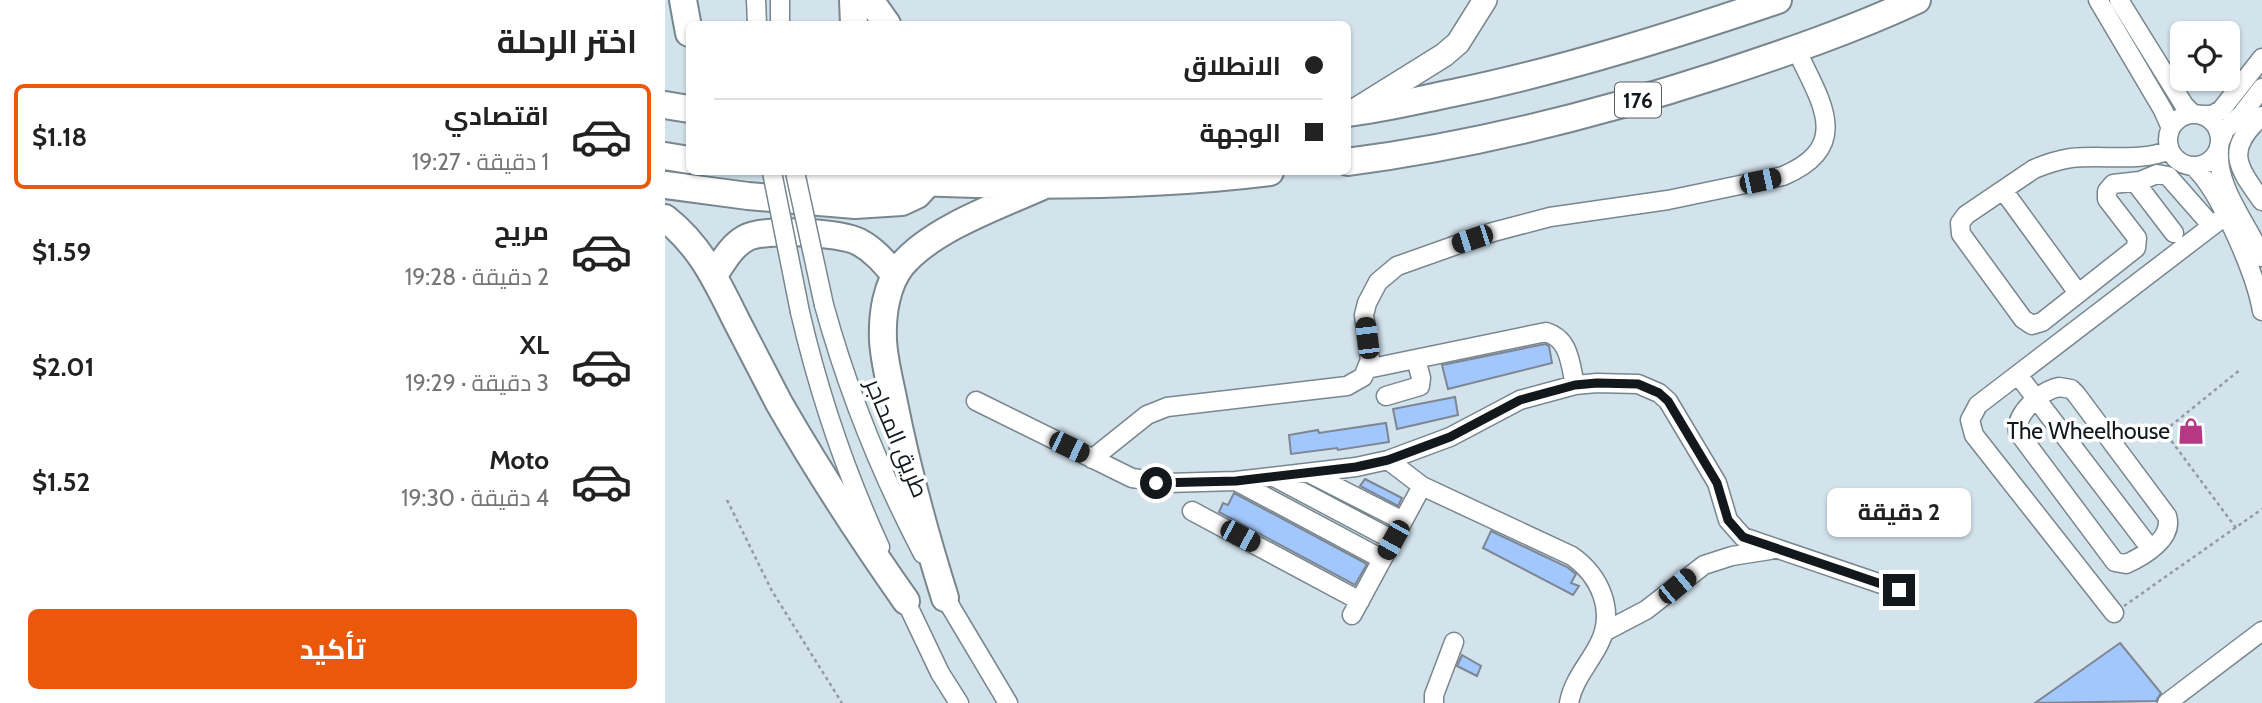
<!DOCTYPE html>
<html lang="ar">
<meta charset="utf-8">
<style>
:root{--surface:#fff;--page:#f6f6f6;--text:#222;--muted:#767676;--line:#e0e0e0;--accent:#ea580c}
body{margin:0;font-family:Cabin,Cairo,sans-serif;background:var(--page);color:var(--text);direction:rtl;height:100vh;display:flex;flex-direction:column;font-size:26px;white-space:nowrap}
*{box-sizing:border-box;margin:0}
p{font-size:23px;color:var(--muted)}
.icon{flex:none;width:38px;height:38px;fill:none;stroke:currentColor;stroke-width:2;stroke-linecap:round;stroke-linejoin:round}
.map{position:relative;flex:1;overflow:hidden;direction:ltr}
.details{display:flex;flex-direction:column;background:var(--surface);width:665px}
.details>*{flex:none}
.top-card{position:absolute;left:21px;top:21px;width:665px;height:154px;border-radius:10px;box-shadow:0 2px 5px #0004;direction:rtl;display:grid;align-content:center;height:154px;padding:0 28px;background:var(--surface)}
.buttons{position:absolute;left:1505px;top:21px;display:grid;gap:14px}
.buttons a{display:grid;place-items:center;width:70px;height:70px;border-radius:10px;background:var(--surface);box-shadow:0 2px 5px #0004;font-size:35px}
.end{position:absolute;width:32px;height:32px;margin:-16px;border:9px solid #12181b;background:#fff;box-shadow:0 0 0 4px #fff}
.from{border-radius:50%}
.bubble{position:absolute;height:49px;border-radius:10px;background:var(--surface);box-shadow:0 2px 5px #0004;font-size:23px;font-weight:700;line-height:49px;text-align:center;direction:rtl}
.car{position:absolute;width:21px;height:42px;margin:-21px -10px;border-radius:9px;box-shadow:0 0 5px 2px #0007;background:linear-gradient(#222 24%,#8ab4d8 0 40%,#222 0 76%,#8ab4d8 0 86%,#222 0)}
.top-card b{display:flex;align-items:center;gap:24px;height:66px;font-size:26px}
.top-card b+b{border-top:2px solid var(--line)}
.top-card i{width:18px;height:18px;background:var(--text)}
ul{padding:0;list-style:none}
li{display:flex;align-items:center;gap:21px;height:105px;margin:0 14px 10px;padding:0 14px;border:4px solid transparent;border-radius:10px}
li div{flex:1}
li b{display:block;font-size:26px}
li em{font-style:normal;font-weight:700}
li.selected{border-color:var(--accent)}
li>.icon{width:63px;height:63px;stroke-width:1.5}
h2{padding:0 28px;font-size:32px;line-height:84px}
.cta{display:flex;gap:14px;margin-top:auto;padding:14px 28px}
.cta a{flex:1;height:80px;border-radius:10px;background:var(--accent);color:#fff;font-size:28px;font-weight:700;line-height:80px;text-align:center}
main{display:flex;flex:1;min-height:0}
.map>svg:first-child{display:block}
.building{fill:#a2c7fc;stroke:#7d8692;stroke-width:2}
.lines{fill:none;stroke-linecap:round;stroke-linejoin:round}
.minor-casing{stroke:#78868e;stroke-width:21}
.major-casing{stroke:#78868e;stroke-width:26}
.highway-casing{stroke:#78868e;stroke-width:30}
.path{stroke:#8f9ca3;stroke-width:2.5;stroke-dasharray:3.5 3.5;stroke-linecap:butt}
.minor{stroke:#fff;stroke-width:18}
.major{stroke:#fff;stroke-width:23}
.highway{stroke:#fff;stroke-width:26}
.minor-bridge-casing{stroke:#78868e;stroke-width:21;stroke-linecap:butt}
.minor-bridge{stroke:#fff;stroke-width:18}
.route{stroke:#12181b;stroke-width:9}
.labels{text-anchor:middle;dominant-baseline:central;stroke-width:7;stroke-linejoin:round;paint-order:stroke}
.shield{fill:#fff;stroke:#595d5f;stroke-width:2}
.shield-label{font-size:21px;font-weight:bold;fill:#12181b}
.poi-label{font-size:23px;fill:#12181b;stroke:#fff;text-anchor:end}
.street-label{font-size:23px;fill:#12181b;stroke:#fff}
</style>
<main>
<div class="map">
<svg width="1597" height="703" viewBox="0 0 1597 703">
<rect width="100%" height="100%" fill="#d3e3ec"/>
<!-- building -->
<path class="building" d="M880,344L884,346L887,363L783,389L777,365Z
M790,397L793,415L732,429L728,409Z
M721,423L724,442L673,450L672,448L626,454L624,435L653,430L654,433Z
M700,479L737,498L733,506L695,486Z
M569,493L702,564L690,585L554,512L558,503L563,505Z
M826,531L902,567L911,574L906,583L914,586L908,595L818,548Z
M1455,643L1496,693L1491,701L1370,703Z
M797,655L816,666L812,676L792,666Z"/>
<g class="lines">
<defs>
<path id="minor" d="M91,0L92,24
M115,0V24
M1433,0L1498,110L1506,128
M1454,0L1519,105L1528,114
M1503 140a26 26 0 1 1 52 0a26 26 0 1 1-52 0Z
M1537,115H1547L1556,110L1597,58
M1597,116C1560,150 1571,165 1597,201
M1556,140L1560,130L1577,114L1597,88
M1554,149C1551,188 1582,223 1597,257
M1505,150C1473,163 1440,154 1406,158C1393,160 1381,164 1369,169L1301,215L1295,223L1296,234L1358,319L1367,325L1377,322L1471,248L1472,238L1442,199V191L1448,184L1475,181L1492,174L1503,176L1547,226
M1528,166C1555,190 1591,275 1597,311
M1470,182L1509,233
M1338,190L1413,293
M159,305C183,392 216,474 258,554
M135,312C154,394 180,471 215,547
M702,369L881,332C905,339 905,364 910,385
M1353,375L1485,548
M1394,387L1406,389L1411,394L1502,516C1509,538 1479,556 1461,564L1450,562L1353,432C1350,413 1376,391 1394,387Z
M721,396L755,386L756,378L751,359
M311,401L467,478L502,483L571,481L691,467L723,460L785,437L855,400L910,385L932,383L973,384L994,393L1003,401L1052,483L1063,520L1078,537L1234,590
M427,459L482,415L502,407L682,386L698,377L705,360L699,315L702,303L713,282L732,266L828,232L885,217L1003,200L1118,176C1190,146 1154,99 1131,49
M723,460L757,486L907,556C935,576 951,611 934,644C924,664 908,680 904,703
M644,473L738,521
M609,477L728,540
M571,481L717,559
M527,511L695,601
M275,589L343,703
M236,591L275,673L294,703
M1449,613L1309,435L1305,420L1313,405L1560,216
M687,615L757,486
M939,632L981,610L1039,565L1067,556L1105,550
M769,703V695L789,642
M1502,703L1597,631"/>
<path id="major" d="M689,111L779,55L793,43L820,0"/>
<path id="highway" d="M18,0L24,33
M188,0L189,24
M205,0L222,24
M0,105L24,109
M682,113C718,109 753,100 788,93C899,70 1006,36 1113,0
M0,156L24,160
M682,162C808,146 933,114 1053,75C1120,53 1188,30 1252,0
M113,172C179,180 245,182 311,184C409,186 508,184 605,172
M0,185L83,196L190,205L237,202L252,195L264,182
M0,218C36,246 52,282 72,322C86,349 100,376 114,403C153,471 196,537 241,601
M49,275C58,262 66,246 81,238C100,228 174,232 194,242C209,250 219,262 230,275
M280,598C260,534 242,469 229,403C225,382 219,361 218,340C217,315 221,285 237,265C268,228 336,205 380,185"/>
</defs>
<!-- minor casing -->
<use href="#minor" class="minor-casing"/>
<!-- major casing -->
<use href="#major" class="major-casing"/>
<!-- highway casing -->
<use href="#highway" class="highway-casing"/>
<!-- path -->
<path class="path" d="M62,500L107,591L177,703
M1571,528L1502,435L1503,428L1576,369
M1459,606L1597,509"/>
<!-- minor -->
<use href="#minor" class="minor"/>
<!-- major -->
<use href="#major" class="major"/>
<!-- highway -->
<use href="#highway" class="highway"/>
<defs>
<path id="minor-bridge" d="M107,172L135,312
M130,172L159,305"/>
</defs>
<!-- minor-bridge casing -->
<use href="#minor-bridge" class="minor-bridge-casing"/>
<!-- minor-bridge -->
<use href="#minor-bridge" class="minor-bridge"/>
</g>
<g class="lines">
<!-- route -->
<path class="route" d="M491,483L571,481L691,467L723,460L785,437L855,400L910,385L932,383L973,384L994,393L1003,401L1052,483L1063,520L1078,537L1234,590"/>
</g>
<!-- icons -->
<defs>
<symbol id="shop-bare" viewBox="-9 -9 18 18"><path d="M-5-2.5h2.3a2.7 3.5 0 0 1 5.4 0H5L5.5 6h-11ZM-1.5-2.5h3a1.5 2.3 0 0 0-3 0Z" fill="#b63783" stroke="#fff" stroke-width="2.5" paint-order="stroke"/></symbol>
</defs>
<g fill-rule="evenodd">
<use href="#shop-bare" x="1507" y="412" width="38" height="38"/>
</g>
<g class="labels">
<!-- shield labels -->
<rect class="shield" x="950" y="82.5" width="46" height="35" rx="5"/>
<g class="shield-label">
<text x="973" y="100">176</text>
</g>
<!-- poi labels -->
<g class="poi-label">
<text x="1505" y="431">The Wheelhouse</text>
</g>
<!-- street labels -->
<g class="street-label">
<text transform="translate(232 438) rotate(67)">طريق المحاجر</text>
</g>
</g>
</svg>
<div class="buttons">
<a><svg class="icon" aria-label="locate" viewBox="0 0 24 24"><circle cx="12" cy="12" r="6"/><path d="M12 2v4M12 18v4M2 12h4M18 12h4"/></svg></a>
</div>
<i class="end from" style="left:491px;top:483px"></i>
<i class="end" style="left:1234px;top:590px"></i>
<div class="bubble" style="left:1162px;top:488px;width:144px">2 دقيقة</div>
<i class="car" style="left:1095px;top:181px;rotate:78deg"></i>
<i class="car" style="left:807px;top:239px;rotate:252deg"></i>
<i class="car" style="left:702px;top:338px;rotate:353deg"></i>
<i class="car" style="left:404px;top:447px;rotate:116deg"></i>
<i class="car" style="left:575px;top:536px;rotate:118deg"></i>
<i class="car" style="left:728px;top:540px;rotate:209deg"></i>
<i class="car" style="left:1012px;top:586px;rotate:50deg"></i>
<div class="top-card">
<b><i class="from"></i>الانطلاق</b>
<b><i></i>الوجهة</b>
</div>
</div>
<section class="details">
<h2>اختر الرحلة</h2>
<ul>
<li class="selected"><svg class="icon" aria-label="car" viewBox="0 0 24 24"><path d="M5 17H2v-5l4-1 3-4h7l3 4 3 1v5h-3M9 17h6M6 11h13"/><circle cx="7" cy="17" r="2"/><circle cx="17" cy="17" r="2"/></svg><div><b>اقتصادي</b><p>1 دقيقة · 19:27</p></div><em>$1.18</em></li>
<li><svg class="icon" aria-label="car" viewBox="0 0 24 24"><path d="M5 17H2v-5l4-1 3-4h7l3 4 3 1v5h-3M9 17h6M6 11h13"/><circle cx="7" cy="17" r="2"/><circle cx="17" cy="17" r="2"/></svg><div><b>مريح</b><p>2 دقيقة · 19:28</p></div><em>$1.59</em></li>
<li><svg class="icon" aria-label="car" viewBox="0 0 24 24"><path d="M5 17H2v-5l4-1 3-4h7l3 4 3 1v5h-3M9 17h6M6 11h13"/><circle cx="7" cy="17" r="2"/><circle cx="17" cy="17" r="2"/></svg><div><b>XL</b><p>3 دقيقة · 19:29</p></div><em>$2.01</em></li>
<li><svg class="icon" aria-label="car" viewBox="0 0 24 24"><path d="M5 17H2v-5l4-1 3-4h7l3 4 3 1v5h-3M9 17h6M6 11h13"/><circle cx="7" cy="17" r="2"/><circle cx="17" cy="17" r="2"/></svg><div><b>Moto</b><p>4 دقيقة · 19:30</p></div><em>$1.52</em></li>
</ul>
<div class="cta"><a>تأكيد</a></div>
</section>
</main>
